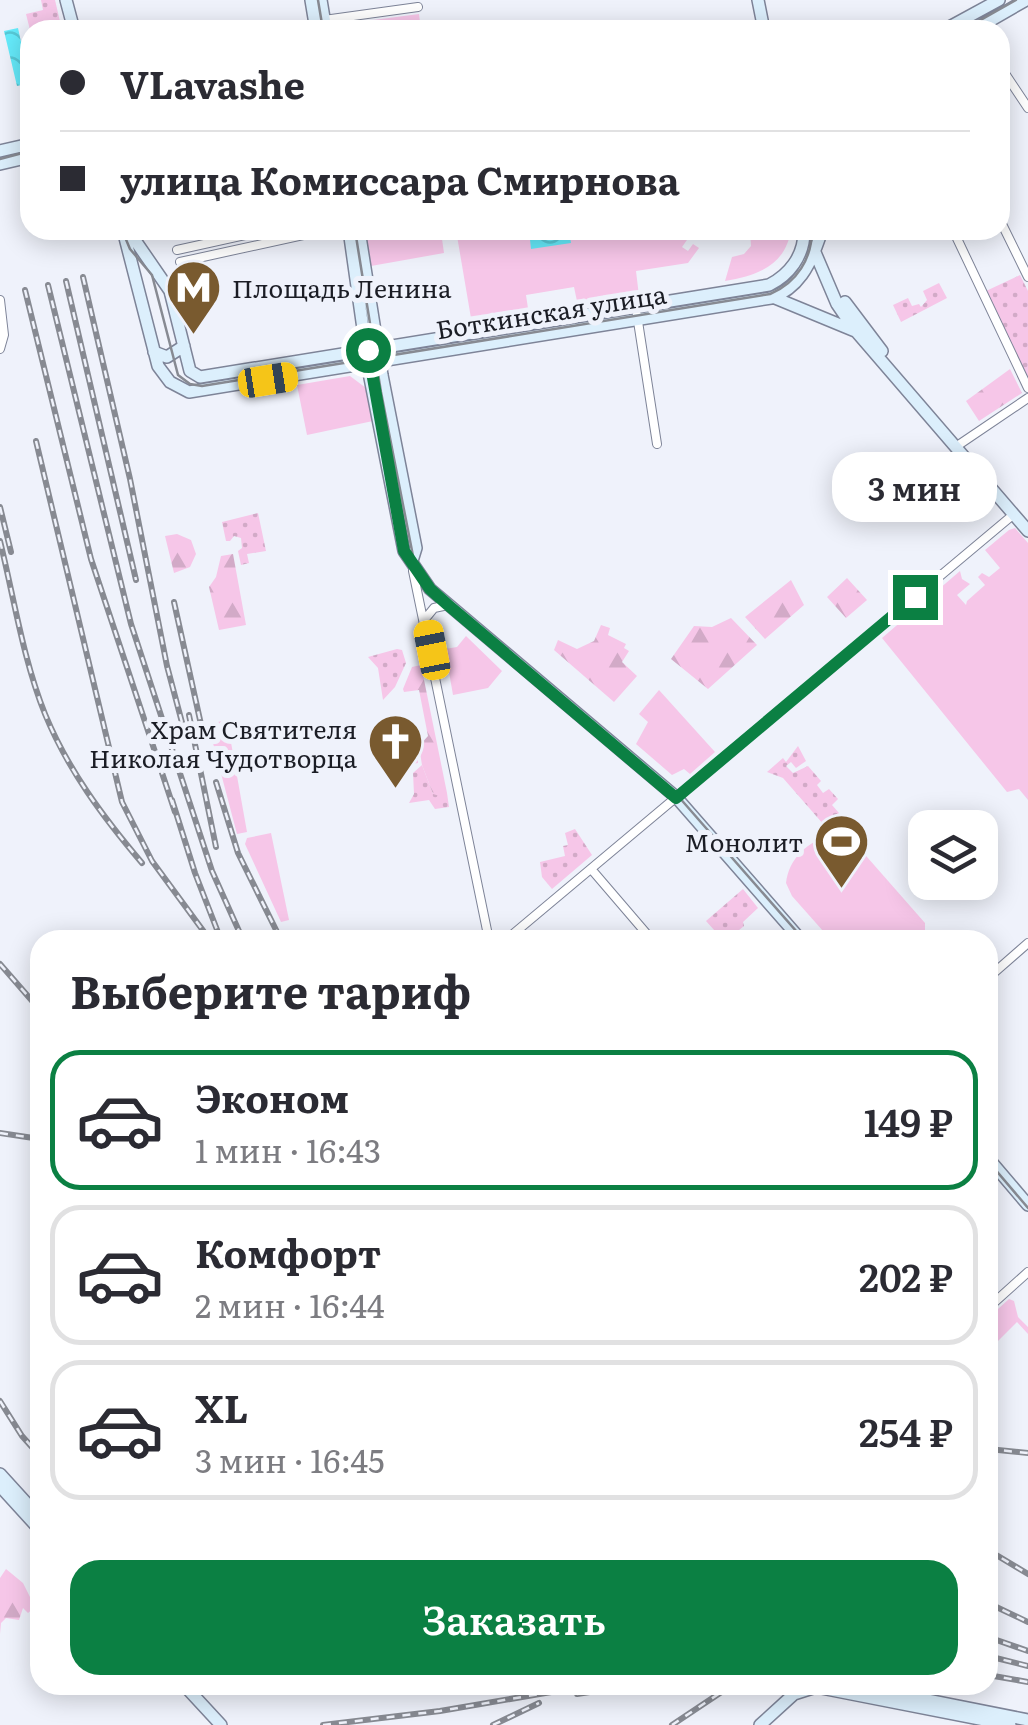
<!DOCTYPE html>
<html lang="ru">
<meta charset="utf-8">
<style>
:root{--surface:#fff;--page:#f7f7f7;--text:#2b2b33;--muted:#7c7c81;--line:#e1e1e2;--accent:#0b8043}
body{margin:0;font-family:Literata,serif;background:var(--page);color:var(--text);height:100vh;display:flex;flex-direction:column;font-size:38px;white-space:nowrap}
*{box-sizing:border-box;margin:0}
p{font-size:32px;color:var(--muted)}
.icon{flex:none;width:55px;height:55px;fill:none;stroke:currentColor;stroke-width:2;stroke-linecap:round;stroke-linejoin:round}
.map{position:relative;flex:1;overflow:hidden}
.panel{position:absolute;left:30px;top:930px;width:968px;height:765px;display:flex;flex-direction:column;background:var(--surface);border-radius:30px;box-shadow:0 5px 25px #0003}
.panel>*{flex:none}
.top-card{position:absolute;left:20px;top:20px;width:990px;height:220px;border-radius:30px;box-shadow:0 5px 25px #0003;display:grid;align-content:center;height:220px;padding:0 40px;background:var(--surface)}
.tools{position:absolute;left:908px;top:810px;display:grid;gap:20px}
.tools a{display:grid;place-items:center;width:90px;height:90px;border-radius:20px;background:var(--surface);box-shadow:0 5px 25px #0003;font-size:50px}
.end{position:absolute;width:45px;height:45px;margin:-22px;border:12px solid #0b8043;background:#fff;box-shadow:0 0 0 5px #fff}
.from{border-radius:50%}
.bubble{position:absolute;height:70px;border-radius:30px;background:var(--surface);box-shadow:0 5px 25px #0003;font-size:32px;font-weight:600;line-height:70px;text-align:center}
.car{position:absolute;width:30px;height:60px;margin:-30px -15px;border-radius:12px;box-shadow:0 0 8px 2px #0007;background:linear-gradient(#f5c518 24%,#345 0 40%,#f5c518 0 76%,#345 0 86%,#f5c518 0)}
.top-card b{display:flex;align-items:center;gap:35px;height:95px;font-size:38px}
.top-card b+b{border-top:2px solid var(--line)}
.top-card i{width:25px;height:25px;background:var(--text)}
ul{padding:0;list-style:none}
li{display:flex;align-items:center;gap:30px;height:140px;margin:0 20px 15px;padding:0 20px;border:5px solid var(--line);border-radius:30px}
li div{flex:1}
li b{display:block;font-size:38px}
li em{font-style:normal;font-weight:600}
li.current{border-color:var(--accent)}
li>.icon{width:90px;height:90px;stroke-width:1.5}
h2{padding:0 40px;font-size:45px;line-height:120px}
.cta{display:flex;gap:20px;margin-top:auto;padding:20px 40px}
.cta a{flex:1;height:115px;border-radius:30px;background:var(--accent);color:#fff;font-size:40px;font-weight:600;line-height:115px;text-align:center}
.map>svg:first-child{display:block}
.grass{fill:url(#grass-dots)}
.forest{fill:url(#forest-firs)}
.park{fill:#f6c6e8}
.water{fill:url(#water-waves)}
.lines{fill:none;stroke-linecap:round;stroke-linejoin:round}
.street-casing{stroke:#7e8498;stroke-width:10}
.secondary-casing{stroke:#7e8498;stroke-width:14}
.street{stroke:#fff;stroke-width:8}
.secondary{stroke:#dceffc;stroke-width:11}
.tram{stroke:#878a92;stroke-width:2.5}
.rail-casing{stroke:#878a92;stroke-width:6}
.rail{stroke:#eff2fb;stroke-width:2.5;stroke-dasharray:8;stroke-linecap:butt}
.route{stroke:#0b8043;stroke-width:12}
.labels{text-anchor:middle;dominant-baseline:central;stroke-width:10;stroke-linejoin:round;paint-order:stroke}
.poi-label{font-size:25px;fill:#1b1d25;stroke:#eff2fb;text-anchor:end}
.street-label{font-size:25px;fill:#1b1d25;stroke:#eff2fb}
</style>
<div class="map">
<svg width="1028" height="1725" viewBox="0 0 1028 1725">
<defs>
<pattern id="grass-dots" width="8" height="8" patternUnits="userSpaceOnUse" patternTransform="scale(2.5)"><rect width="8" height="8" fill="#f6c6e8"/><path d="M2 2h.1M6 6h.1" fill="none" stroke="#d2aac7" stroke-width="1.8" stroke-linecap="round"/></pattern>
<pattern id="forest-firs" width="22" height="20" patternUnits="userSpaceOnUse" patternTransform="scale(2.5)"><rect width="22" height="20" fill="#f6c6e8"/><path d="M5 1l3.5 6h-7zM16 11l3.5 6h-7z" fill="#d2aac7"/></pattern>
<pattern id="water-waves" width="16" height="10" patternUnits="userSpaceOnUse" patternTransform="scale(2.5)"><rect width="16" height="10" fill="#65ebfb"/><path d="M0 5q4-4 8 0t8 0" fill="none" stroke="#57c9d7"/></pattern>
</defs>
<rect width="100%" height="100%" fill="#eff2fb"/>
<!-- grass -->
<path class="grass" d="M41,0H55L62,30H30L26,14L43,10Z
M1020,275L1028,291V380L986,291Z
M939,283L947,298L901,322L893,305L908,298L912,306L919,304L921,307L927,300L923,291Z
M258,513L266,551L247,554L249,563L241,565L238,551L242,548L241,538L234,536L230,541H226L222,522Z
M397,649L402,650L406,663L395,687L383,700L378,668L368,657Z
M387,718H390L417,751L418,763L401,766L390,760L393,748Z
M798,746L806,761L796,768L791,762L786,766L793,773L808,766L821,781L817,785L823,793L829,789L838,799L832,805L839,813L824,825L783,778L767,772L783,758L786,762Z
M422,765L433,794L447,793L449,807L435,809L429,800L409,803L414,794L413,773Z
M575,829L592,855L552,889L542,877L540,862L565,856L563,846L568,845L565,833Z
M743,889L758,908L743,922L744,926L727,940H723L706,921Z"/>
<!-- forest -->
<path class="forest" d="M1010,369L1022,393L979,421L966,401Z
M177,534L191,540L196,554L190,567L174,573L165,536Z
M233,554L246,625L219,630L209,587L216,577L221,556Z
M847,578L867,600L846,618L827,597Z
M791,580L804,605L765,639L745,617Z
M731,618L757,645L708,689L671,659L694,626L712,627Z
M601,625L610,628L608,635L626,644L624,648L629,651L622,662L637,676L614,702L554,650L558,640L577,649L594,641Z
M421,665L447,793L443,797L433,794L422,765L419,746L428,736L419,690L404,692L403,689L412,667Z
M6,1569L23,1583L35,1607L28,1613L23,1608L19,1620L6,1618L1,1623L0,1634V1578Z"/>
<!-- park -->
<path class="park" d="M419,14L421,30H336L335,25Z
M365,230L441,232L444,253L371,266Z
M456,230H694L682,247L688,251L693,244L699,248L688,263L636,271L639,296L578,306L574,287L526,295L529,315L472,324Z
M750,230H791C785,266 758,275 725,281L732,257L744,254L751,246Z
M350,376L366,388L373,421L307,435L297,385Z
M1015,528L1028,543V800L1019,789L1007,792L882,638L960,571L962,579L970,584L957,595L966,605L967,601L985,585L978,577L982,573L989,577L1000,568L985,550L1009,530Z
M466,636L502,671L488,688L453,695L445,649L457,647Z
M659,690L715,752L690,774L684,769L672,775L636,744L648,722L639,714Z
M227,720L247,832L237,834L213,743L216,742L214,732L218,722Z
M271,833L289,920L281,922L245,844L247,838Z
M832,835L853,841L925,923V940H831L792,896L786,883C789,858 808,841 832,835Z
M1009,1299L1014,1301L1018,1317L1028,1327V1334L1017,1322L988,1351V1318Z"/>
<!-- water -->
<path class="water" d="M18,28L30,83L17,86L4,31Z
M529,230H569L571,243L531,249Z"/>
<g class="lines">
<defs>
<path id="street" d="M324,20L418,7
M1000,66L1028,108
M1000,220L1028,277
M953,230L1028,388
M177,250L268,230
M180,262L326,230
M0,300L4,335L0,349
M637,315L657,444
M957,446L1028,398
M413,571L489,940
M425,619L434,608L448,605
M592,870L652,940
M506,940L1014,514
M988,978L1028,943
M988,1308L1028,1272"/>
<path id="secondary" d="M66,0L74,30
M311,0L316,30
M321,0L326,30
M758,0L764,30
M944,30L999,0
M974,30L1026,0
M0,151L30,144
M0,164L30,157
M123,230L158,366L170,382L189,392L771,298C798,289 810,265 819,239
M128,230L170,291L190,371L200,377L769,285C789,275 804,256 804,232
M349,230L370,378L404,551L430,589L676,797L801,940
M359,230L382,375L416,548L412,561
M814,250L837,304L854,329L1028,531
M775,298L855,331
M845,302L882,351
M154,352L167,357L184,346
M988,1158L1028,1205
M0,1474L40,1518
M0,1486L40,1530
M184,1685L221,1725
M852,1685L1028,1720
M760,1725L794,1694L816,1687L1010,1725"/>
</defs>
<!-- street casing -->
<use href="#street" class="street-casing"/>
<!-- secondary casing -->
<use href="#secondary" class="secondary-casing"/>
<!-- street -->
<use href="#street" class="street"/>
<!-- secondary -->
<use href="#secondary" class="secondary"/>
<!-- tram -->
<path class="tram" d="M318,0L323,30
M963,30L1016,0
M0,159L30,151
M122,230L130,249L152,275L178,375L190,384L202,386L770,294C797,283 812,258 812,230
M355,230L381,392L414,561L431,588L678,796L804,940
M988,1161L1028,1208"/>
<defs>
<path id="rail" d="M83,277L130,479L167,666L184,730
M66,281L136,580
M48,285L131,624L212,871L243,940
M25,290L91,559L175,812
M36,441L122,802L152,861L210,940
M0,507L11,552
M0,541C14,598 23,659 45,714C68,770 103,817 142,863
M174,602L202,729
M189,715L216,847
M216,782L238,853L281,940
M172,800L195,873L221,940
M0,964L40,1010
M0,1133L40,1139
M0,1401L22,1436L40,1456
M988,1449L1028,1453
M988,1550L1028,1574
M988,1603L1028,1622
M988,1637L1028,1651
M988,1656L1028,1666
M988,1675L1028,1682
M577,1694L634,1685
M323,1725L440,1711L592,1685
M493,1725L539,1703
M672,1725L732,1685"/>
</defs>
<!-- rail casing -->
<use href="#rail" class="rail-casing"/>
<!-- rail -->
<use href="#rail" class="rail"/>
</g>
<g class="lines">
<!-- route -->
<path class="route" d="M368,350L404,551L430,589L448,605L676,798L915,597"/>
</g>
<!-- icons -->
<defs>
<symbol id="metro-pin" viewBox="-11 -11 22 30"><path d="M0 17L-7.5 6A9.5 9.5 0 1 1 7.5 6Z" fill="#795a2f" stroke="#eff2fb"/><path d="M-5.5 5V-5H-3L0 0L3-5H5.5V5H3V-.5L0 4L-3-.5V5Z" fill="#fff"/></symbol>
<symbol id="church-pin" viewBox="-11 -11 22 30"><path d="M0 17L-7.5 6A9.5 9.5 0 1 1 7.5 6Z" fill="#795a2f" stroke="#eff2fb"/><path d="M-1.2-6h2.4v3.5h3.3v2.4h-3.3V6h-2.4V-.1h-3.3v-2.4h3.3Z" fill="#fff"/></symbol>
<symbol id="stadium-pin" viewBox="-11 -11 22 30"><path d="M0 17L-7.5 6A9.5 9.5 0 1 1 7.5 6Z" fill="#795a2f" stroke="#eff2fb"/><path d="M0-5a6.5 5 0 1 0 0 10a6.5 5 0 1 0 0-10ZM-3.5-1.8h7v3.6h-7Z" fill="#fff"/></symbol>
</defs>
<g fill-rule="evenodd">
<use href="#metro-pin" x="162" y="256" width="63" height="86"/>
<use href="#church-pin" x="364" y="710" width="63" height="86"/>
<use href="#stadium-pin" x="810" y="810" width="63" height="86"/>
</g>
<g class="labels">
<!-- poi labels -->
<g class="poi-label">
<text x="232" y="287" text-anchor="start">Площадь Ленина</text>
<text x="357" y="728">Храм Святителя<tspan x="357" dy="29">Николая Чудотворца</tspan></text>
<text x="803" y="841">Монолит</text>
</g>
<!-- street labels -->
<g class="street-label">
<text transform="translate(551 311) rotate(-9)">Боткинская улица</text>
</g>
</g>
</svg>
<div class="tools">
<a><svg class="icon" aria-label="layers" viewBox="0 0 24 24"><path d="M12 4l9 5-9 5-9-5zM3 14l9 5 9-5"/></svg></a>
</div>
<i class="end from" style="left:368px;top:350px"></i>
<i class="end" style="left:915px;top:597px"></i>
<div class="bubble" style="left:832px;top:452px;width:165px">3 мин</div>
<i class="car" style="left:268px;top:380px;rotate:81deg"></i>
<i class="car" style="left:432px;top:650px;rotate:349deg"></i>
<div class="top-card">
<b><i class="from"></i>VLavashe</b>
<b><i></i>улица Комиссара Смирнова</b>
</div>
<section class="panel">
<h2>Выберите тариф</h2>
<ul>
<li class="current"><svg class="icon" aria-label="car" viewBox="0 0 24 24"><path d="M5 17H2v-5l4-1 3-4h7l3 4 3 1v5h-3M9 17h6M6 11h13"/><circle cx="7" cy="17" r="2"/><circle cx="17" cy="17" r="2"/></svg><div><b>Эконом</b><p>1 мин · 16:43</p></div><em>149 ₽</em></li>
<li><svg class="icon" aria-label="car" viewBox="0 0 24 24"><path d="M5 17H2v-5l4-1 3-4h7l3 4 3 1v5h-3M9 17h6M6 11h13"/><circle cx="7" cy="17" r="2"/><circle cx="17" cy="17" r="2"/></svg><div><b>Комфорт</b><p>2 мин · 16:44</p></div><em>202 ₽</em></li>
<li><svg class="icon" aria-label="car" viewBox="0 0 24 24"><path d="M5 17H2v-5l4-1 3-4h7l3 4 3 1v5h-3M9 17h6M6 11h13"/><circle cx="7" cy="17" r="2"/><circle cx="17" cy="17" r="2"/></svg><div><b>XL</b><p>3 мин · 16:45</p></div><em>254 ₽</em></li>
</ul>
<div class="cta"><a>Заказать</a></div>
</section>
</div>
